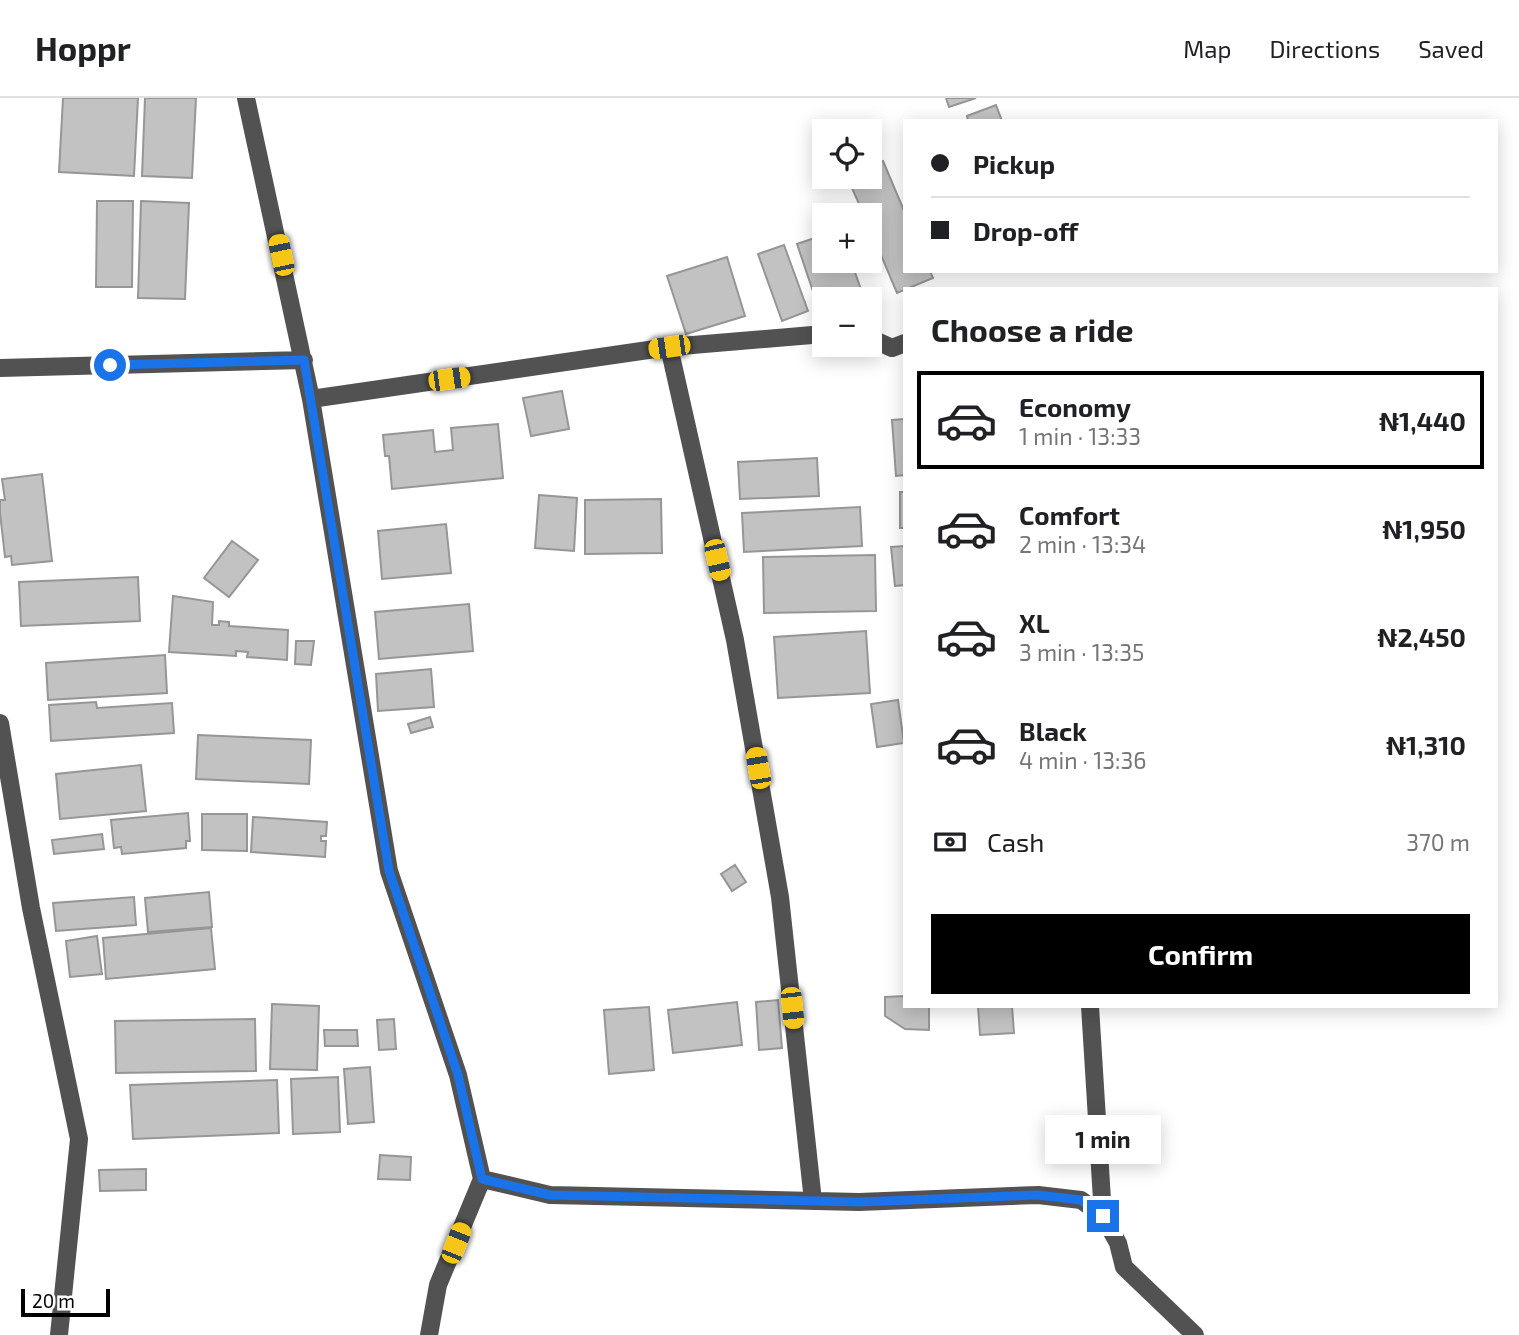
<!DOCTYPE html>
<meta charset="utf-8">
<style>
:root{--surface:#fff;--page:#f6f6f6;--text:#202124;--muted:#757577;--line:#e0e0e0;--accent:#000}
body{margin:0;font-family:"Exo 2",sans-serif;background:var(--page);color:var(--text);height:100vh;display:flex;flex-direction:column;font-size:26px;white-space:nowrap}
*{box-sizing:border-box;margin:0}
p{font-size:23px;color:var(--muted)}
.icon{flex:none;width:38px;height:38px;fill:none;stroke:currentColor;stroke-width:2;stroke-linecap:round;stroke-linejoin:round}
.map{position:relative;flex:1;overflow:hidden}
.panel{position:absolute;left:903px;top:189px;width:595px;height:721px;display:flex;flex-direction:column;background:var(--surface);border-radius:0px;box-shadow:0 4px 18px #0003}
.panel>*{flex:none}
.hud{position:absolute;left:903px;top:21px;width:595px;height:154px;border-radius:0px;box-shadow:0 4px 18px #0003;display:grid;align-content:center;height:154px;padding:0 28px;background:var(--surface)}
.tools{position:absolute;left:812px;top:21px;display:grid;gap:14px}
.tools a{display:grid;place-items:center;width:70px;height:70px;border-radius:0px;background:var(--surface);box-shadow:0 4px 18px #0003;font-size:35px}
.scale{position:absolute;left:21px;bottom:18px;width:89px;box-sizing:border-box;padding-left:7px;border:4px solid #000;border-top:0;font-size:19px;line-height:24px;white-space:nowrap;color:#000;-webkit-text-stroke:5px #fff;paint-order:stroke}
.end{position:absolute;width:32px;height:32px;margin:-16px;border:9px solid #1a73e8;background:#fff;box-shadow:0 0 0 4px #fff}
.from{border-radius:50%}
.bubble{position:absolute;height:49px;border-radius:0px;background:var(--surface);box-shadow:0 4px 18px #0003;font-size:23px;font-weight:700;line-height:49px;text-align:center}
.car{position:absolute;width:21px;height:42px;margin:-21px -10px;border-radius:9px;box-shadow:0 0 5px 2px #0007;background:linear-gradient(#f5c518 24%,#345 0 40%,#f5c518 0 76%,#345 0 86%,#f5c518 0)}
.hud b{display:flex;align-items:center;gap:24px;height:66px;font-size:26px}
.hud b+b{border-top:2px solid var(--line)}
.hud i{width:18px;height:18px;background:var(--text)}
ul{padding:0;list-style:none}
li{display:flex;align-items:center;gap:21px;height:98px;margin:0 14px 10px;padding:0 14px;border:4px solid transparent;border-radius:0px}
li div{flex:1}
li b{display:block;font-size:26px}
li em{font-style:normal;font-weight:700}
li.current{border-color:var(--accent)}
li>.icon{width:63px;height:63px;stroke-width:1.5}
h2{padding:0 28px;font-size:32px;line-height:84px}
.pay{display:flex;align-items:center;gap:18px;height:77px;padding:0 28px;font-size:26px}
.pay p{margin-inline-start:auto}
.action{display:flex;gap:14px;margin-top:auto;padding:14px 28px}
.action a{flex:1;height:80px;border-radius:0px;background:var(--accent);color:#fff;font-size:28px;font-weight:700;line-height:80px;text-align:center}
header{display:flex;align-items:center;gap:42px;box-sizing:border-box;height:98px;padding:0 35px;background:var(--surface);border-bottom:2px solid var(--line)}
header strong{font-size:33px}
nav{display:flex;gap:38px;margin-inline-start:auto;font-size:24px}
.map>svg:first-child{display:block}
.building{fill:#c2c2c2;stroke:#969696;stroke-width:2}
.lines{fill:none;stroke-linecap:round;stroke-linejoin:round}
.minor{stroke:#525252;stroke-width:18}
.route{stroke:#1a73e8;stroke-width:9}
</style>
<header>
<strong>Hoppr</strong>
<nav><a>Map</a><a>Directions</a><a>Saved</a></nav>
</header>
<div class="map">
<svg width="1519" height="1237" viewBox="0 0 1519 1237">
<rect width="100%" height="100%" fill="#fff"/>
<!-- building -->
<path class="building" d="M63,0H138L134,78L59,74Z
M145,0H196L192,80L142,78Z
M946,0H976L949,9Z
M996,7L1002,23H968L967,18Z
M883,63L905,115V173H930L933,180L897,195L870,131V117H864L847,79H870V68Z
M97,103H133L132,189H96Z
M141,103L189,105L185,201L138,200Z
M824,137V163H851L864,200L824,201V212L820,214L797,146Z
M784,147L808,213L782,223L758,156Z
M727,159L745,218L686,236L667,178Z
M562,293L569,331L531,338L523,300Z
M905,321V377L896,378L892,322Z
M498,326L503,380L392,391L389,358H385L383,337L433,332L435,354L453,352L451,330Z
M817,360L819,398L740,401L738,364Z
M42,376L52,463L12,467L11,458L5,459L0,415V402H5L2,381Z
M900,394H905V430H900Z
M539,397L577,400L574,453L535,450Z
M661,401L662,455L585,456V402Z
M860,409L862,448L744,454L742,415Z
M446,426L451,475L382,481L378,433Z
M232,443L258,462L229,499L204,480Z
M905,448V487L895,488L891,449Z
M875,457L876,513L764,515L763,459Z
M138,479L140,523L21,528L19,484Z
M173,498L213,504L212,527H219V523L229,524V528L288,532L287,562L247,559L248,554L236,553V558L169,554Z
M469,506L473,553L379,561L375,514Z
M866,533L870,595L778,600L774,539Z
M296,543H314L311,567L295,566Z
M165,557L167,595L48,602L46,565Z
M431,571L434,609L378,613L376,576Z
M898,602L904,645L877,649L871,606Z
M96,604L97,610L172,605L174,635L51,643L49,607Z
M430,619L433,629L411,635L408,626Z
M198,637L311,642L309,686L196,681Z
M141,667L146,713L60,721L56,676Z
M188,715L190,743H186V750L122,756L121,749L114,750L111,722Z
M202,716H247V753L202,752Z
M253,719L327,724L326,738H321V743H326L325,759L251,754Z
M102,736L104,751L54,756L52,742Z
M735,767L746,784L732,793L721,776Z
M209,794L212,829L148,834L145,800Z
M134,799L136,827L56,833L53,805Z
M211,830L215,871L106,881L103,840Z
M97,838L102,876L70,879L66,843Z
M905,898V908H929V932L905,931L885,918V899Z
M778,902L782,950L759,952L756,904Z
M737,904L742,947L673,955L668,912Z
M272,906L319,908L317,972L270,971Z
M978,908H1012L1014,935L980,937Z
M649,909L654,972L609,976L604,912Z
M255,921L256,973L116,975L115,923Z
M394,921L396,951L379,952L377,922Z
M324,932H357L358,948H325Z
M370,969L374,1024L348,1026L344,971Z
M338,979L340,1034L293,1036L291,981Z
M277,982L279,1035L133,1041L130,987Z
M380,1057L411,1059L410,1082L378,1081Z
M146,1071V1092L100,1093L99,1072Z"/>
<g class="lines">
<!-- minor -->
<path class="minor" d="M246,0L311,301L389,773L458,977L482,1081L438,1187L429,1237
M870,240L892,250L905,245
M669,249L735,542L780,799L813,1103
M0,270L304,262
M311,301L669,249L824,236
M0,625L31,810L79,1041L59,1237
M1090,908L1103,1118
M482,1081L550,1097L859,1104L1038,1097L1081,1102L1103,1118L1118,1145L1124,1169L1195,1237"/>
</g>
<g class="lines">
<!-- route -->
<path class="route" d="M110,267L304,262L389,773L458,977L482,1081L550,1097L859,1104L1038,1097L1081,1102L1103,1118"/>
</g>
</svg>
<div class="tools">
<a><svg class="icon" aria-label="locate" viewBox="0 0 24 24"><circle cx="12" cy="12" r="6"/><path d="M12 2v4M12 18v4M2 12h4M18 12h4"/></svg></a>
<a>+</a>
<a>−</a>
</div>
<div class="scale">20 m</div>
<i class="end from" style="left:110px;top:267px"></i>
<i class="end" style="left:1103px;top:1118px"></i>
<div class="bubble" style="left:1045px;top:1017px;width:116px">1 min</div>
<i class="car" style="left:281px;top:157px;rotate:348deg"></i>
<i class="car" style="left:669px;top:249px;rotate:262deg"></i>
<i class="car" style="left:449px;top:281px;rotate:82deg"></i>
<i class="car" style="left:717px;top:462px;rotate:167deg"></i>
<i class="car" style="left:758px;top:670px;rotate:350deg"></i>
<i class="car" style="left:792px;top:910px;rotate:174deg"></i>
<i class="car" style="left:456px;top:1145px;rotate:22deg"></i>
<div class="hud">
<b><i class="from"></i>Pickup</b>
<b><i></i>Drop-off</b>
</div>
<section class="panel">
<h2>Choose a ride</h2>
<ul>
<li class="current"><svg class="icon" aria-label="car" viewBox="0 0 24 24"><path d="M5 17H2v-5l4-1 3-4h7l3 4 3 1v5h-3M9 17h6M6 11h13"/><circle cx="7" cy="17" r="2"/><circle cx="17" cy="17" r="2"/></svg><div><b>Economy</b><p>1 min · 13:33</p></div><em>₦1,440</em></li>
<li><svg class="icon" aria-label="car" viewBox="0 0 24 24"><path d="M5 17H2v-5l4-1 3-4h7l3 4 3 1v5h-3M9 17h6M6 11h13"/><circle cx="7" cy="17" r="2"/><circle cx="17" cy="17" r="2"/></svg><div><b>Comfort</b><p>2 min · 13:34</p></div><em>₦1,950</em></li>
<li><svg class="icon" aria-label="car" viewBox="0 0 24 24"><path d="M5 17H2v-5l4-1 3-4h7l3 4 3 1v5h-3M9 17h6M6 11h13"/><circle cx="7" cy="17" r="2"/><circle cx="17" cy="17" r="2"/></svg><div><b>XL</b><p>3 min · 13:35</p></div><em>₦2,450</em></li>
<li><svg class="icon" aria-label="car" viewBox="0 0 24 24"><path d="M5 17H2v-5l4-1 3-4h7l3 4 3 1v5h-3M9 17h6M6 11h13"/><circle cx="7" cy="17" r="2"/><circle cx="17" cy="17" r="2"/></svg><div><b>Black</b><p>4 min · 13:36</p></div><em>₦1,310</em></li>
</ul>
<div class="pay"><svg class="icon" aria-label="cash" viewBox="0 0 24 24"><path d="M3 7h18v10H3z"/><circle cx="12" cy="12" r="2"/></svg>Cash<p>370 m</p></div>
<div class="action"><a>Confirm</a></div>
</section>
</div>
